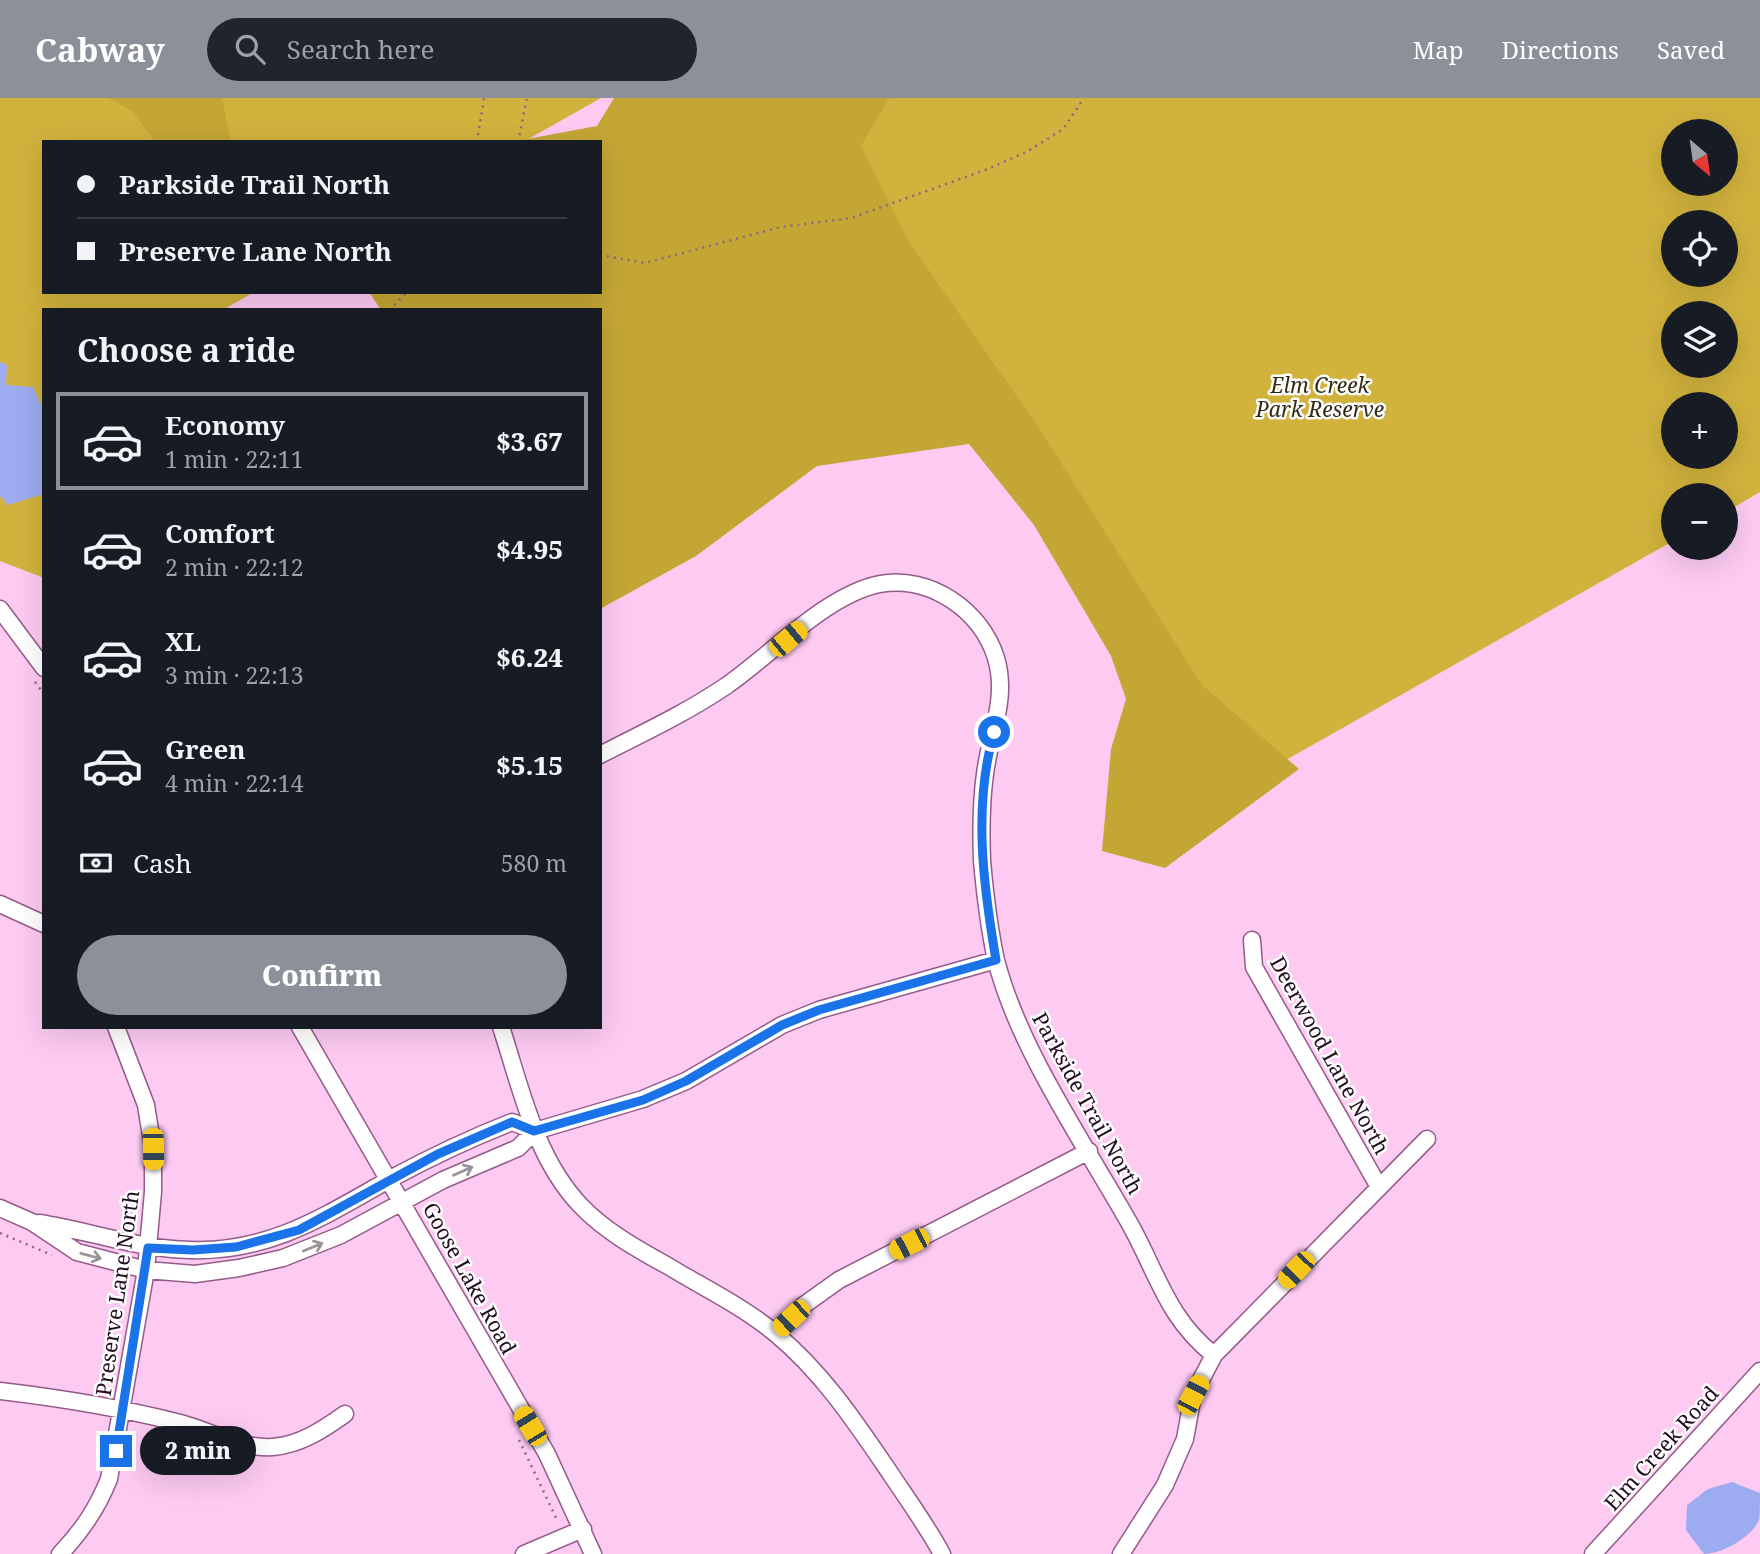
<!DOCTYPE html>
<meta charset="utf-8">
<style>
:root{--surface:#171b24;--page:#20242c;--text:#f1f3f6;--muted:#9ea1a6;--line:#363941;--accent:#8c9099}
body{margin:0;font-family:"Noto Serif",serif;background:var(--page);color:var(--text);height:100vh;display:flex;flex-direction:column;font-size:26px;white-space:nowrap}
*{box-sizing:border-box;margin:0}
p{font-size:23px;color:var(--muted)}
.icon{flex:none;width:38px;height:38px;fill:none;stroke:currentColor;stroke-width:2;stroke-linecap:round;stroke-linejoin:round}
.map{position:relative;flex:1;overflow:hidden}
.details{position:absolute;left:42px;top:210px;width:560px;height:721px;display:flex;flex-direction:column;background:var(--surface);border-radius:0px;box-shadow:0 7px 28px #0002}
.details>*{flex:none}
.guide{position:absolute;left:42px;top:42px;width:560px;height:154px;border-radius:0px;box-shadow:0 7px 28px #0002;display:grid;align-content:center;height:154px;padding:0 35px;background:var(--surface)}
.needle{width:46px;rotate:151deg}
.tools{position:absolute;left:1661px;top:21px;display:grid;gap:14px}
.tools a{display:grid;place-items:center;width:77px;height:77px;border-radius:50%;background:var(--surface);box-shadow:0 7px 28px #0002;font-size:35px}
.end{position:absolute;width:32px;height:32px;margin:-16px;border:9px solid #1a73e8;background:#fff;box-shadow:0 0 0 4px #fff}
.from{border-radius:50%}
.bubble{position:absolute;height:49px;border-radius:24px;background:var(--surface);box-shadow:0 7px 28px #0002;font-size:23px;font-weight:800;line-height:49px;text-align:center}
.car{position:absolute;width:21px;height:42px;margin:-21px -10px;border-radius:9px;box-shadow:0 0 5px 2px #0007;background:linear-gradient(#f5c518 24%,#345 0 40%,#f5c518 0 76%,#345 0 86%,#f5c518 0)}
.guide b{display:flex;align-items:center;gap:24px;height:66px;font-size:26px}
.guide b+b{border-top:2px solid var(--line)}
.guide i{width:18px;height:18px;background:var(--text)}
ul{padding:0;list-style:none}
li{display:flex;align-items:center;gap:21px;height:98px;margin:0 14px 10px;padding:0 21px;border:4px solid transparent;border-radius:0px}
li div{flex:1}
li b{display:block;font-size:26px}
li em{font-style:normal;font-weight:800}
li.active{border-color:var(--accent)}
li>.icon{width:63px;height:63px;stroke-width:1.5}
h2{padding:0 35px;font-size:32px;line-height:84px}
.pay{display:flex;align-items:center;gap:18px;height:77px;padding:0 35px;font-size:26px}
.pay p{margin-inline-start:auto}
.primary-button{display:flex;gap:14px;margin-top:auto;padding:14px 35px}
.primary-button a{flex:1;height:80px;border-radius:42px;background:var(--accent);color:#fff;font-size:28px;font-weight:800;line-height:80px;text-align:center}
header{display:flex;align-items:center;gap:42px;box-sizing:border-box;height:98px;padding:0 35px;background:var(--accent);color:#fff}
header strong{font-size:33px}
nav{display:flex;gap:38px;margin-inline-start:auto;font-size:24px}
.search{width:490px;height:63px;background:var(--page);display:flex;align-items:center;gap:18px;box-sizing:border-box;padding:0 24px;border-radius:38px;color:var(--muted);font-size:26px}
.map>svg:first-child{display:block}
.green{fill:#d1b23d;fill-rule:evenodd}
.forest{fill:#c4a635}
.water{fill:#9dacf0}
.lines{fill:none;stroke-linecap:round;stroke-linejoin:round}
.minor-casing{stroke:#945b89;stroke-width:19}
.path{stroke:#8c6885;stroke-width:2.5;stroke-dasharray:2 5;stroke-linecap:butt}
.minor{stroke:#fff;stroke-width:16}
.oneway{stroke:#9c929a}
.route{stroke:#1a73e8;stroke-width:9}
.labels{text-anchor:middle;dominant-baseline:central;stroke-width:5;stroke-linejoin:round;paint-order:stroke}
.park-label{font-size:21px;font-style:italic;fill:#322b14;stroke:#fdfdfd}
.street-label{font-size:21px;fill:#220c1f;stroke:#fdfdfd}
</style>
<header>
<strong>Cabway</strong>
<div class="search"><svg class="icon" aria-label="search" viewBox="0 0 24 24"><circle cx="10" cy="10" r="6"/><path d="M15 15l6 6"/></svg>Search here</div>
<nav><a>Map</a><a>Directions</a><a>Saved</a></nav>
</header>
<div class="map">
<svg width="1760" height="1456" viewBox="0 0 1760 1456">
<rect width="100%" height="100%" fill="#fdcaf2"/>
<!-- green -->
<path class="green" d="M0,0H601L523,44H44V194H254L223,212H44V480L0,463Z
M807,0H1760V394L1726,414V397H1673V443L1217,701ZM1673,33H1726V86H1673ZM1673,124H1726V177H1673ZM1673,215H1726V268H1673ZM1673,306H1726V359H1673Z"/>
<!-- forest -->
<path class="forest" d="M108,0H222L231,44H155L132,13Z
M614,0H889L861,48L907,141L1039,330L1202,587L1299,671L1165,770L1102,753L1111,651L1126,601L1111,558L1034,427L969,346L817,368L696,458L600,511V212H381L369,194H600V44H511L597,28Z"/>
<!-- water -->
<path class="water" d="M0,264L7,267L6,287L33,289L44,313V396L8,407L0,398Z
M1732,1384L1760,1395C1760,1403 1760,1415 1759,1422C1752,1439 1722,1456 1704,1456L1686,1432L1687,1407L1708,1391Z"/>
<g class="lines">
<defs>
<path id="minor" d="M0,511L44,570
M600,657C643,635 686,615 726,588C771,557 827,496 880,486C930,477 981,512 996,560C1008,600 990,636 985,676C981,704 981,735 982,763C985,796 989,830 996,862C1019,952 1085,1046 1131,1128C1158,1177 1168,1221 1214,1257
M0,806L44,826
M1252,842L1254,869L1379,1089
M300,929L547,1356L593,1456
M501,929C521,990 535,1060 581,1108C605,1133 637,1151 668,1168C704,1190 744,1209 776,1236C823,1275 856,1325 890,1375C908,1402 927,1428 942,1456
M0,1110L32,1124L77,1154L146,1172L195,1176L239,1170L283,1160L341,1137L443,1082L518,1050L535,1033L643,1001L686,983L782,927L819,912L996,862
M39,1125C90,1133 138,1151 190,1152C270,1155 326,1117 392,1080C431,1059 471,1040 512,1024L535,1033
M775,1234L804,1207L839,1182L1089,1053
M0,1293C60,1300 121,1310 180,1325C211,1333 239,1351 273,1349C300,1347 324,1331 345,1316
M60,1456C82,1433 97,1411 109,1381L146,1172L153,1094V1051L146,1007L116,929
M524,1456L583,1431
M1121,1456L1165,1387L1185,1341L1193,1297L1214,1257L1427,1041
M1593,1456L1760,1273"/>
</defs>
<!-- minor casing -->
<use href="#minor" class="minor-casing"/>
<!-- path -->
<path class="path" d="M477,44L484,0
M518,44L527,0
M600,157L645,165L781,129L851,120L988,71L1028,53L1063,31L1084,0
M389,212L407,194
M35,584L44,596
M0,1135L52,1157
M519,1342L558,1424"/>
<!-- minor -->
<use href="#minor" class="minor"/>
</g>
<!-- one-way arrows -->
<defs><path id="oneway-shaft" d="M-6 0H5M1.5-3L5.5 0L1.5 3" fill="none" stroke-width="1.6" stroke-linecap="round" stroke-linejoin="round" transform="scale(1.75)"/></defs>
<g class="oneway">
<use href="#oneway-shaft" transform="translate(463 1073) rotate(-24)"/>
<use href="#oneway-shaft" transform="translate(313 1149) rotate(-22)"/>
<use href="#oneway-shaft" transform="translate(91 1158) rotate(15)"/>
</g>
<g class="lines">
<!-- route -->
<path class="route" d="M116,1353L148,1150L193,1152L236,1149L299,1132L438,1056L512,1024L534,1033L643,1002L686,983L782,927L819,912L996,862C983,786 973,708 994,634"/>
</g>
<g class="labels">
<!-- park labels -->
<g class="park-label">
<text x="1320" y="287">Elm Creek<tspan x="1320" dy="24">Park Reserve</tspan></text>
</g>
<!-- street labels -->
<g class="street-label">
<text transform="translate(1330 957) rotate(61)">Deerwood Lane North</text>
<text transform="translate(1088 1005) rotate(61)">Parkside Trail North</text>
<text transform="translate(470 1180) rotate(61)">Goose Lake Road</text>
<text transform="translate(117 1195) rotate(-82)">Preserve Lane North</text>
<text transform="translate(1661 1350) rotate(-48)">Elm Creek Road</text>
</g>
</g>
</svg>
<div class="tools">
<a><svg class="needle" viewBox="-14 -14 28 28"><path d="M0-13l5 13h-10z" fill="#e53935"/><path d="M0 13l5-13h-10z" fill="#9ea1a6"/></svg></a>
<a><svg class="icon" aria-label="locate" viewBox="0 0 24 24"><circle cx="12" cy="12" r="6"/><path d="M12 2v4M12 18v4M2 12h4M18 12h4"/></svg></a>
<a><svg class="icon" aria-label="layers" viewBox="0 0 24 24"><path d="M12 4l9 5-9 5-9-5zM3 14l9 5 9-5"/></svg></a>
<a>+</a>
<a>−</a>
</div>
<i class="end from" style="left:994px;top:634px"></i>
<i class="end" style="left:116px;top:1353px"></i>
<div class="bubble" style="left:140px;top:1328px;width:116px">2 min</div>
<i class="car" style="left:788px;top:541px;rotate:50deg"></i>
<i class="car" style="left:153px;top:1051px;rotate:179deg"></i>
<i class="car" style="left:909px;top:1146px;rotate:243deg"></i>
<i class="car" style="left:1296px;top:1172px;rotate:224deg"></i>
<i class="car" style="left:791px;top:1220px;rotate:227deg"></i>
<i class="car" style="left:1193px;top:1297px;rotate:28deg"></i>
<i class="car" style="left:530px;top:1328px;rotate:329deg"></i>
<div class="guide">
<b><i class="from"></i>Parkside Trail North</b>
<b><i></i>Preserve Lane North</b>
</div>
<section class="details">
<h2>Choose a ride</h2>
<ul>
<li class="active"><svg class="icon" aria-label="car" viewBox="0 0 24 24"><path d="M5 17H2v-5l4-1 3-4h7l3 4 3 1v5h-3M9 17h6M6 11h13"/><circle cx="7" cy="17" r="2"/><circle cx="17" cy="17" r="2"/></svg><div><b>Economy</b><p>1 min · 22:11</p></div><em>$3.67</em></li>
<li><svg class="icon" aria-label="car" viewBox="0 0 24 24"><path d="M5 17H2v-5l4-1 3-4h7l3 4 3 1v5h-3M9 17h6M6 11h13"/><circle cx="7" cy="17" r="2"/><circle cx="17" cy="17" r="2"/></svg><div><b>Comfort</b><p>2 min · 22:12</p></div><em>$4.95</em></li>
<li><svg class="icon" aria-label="car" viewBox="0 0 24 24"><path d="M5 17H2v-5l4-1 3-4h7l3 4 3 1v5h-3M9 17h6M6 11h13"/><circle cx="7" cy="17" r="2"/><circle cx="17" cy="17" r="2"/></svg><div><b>XL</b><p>3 min · 22:13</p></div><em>$6.24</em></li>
<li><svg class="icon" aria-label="car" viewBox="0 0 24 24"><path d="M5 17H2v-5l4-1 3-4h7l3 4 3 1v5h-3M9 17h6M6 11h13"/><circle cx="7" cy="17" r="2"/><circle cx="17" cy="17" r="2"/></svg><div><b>Green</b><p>4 min · 22:14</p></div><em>$5.15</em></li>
</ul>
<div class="pay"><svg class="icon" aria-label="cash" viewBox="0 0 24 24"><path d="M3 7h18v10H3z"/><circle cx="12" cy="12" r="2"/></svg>Cash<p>580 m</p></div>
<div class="primary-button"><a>Confirm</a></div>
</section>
</div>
